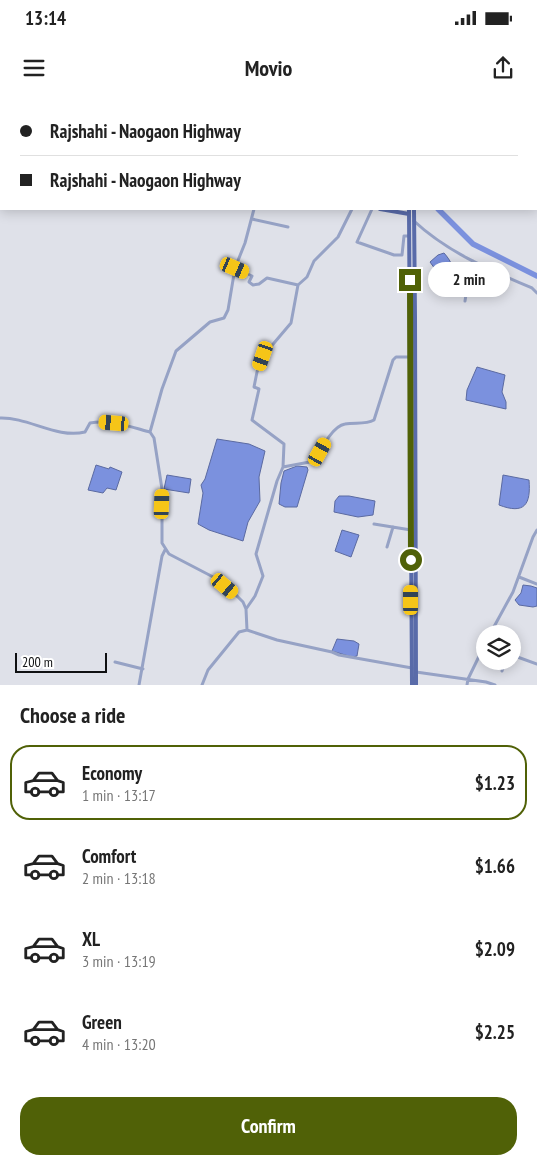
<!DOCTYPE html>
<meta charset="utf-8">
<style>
:root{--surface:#fff;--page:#f2f2f2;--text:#222;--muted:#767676;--line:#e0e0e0;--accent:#506107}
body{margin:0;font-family:"PT Sans Narrow",sans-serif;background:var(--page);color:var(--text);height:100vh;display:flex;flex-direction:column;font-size:19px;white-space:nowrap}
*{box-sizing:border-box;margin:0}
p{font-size:16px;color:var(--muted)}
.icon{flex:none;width:28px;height:28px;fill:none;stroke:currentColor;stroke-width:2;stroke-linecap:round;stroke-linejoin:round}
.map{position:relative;height:585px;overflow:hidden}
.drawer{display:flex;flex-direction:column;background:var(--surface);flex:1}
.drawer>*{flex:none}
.top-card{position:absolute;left:0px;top:0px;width:538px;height:110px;box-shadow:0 2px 12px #0003;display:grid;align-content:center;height:110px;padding:0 20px;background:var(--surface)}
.tools{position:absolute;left:476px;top:525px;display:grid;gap:10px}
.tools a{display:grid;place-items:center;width:45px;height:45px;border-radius:50%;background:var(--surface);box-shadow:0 2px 12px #0003;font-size:25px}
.scale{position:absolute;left:15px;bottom:12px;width:92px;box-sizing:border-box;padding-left:5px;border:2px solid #0f1012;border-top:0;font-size:14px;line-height:18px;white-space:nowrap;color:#0f1012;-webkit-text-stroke:4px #fff;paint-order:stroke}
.end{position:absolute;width:22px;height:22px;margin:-11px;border:6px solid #506107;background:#fff;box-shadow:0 0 0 2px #fff}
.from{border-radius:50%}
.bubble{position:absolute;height:35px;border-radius:18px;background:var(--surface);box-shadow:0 2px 12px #0003;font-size:16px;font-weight:600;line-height:35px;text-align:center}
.car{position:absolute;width:15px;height:30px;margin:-15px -8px;border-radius:6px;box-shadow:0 0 4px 1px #0007;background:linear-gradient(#f5c518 24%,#345 0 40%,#f5c518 0 76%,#345 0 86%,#f5c518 0)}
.top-card b{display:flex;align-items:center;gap:18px;height:48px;font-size:19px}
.top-card b+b{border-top:1px solid var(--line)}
.top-card i{width:12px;height:12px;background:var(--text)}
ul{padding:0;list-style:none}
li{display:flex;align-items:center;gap:15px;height:75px;margin:0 10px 8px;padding:0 10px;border:2px solid transparent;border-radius:20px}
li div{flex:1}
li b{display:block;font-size:19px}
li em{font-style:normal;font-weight:600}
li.active{border-color:var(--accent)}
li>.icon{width:45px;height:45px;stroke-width:1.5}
h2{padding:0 20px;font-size:22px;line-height:60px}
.cta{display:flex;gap:10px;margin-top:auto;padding:10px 20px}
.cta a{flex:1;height:58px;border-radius:20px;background:var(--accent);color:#fff;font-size:20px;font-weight:600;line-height:58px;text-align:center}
.status{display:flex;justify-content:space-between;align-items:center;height:35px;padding:0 25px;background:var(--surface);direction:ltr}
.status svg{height:14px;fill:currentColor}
header{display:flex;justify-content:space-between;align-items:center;height:65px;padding:0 20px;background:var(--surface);font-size:22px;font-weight:600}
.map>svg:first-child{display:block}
.water{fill:#7b91de;stroke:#5b6aa1}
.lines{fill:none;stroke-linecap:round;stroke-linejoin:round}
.river{stroke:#7b91de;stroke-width:5.5}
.minor{stroke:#96a2c5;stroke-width:3}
.major{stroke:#596ba9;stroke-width:4}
.route{stroke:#506107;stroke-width:6}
</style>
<div class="status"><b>13:14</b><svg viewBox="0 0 49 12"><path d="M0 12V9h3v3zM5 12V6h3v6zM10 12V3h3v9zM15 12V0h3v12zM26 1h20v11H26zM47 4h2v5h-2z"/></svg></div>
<header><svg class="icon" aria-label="menu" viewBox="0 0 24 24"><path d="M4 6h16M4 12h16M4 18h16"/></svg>Movio<svg class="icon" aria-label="share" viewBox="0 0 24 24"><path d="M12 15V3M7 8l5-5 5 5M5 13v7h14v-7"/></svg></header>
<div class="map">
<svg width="537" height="585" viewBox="0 0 537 585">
<rect width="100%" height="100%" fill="#dfe1e9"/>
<!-- water -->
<path class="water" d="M444,153C451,161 455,168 451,179L445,183L430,162L438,155Z
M477,267L505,275L502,292L506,302V309L466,300L467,290Z
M217,339L249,344L265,351L259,377L260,401L248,422L243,441L209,430L198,424L203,393L201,385L205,379Z
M96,365L109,369L110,367L122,372L116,390L107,388L103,393L88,390Z
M297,366L307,367L308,370L297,407H285L279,404L281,383L284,371Z
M167,375L191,379L189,393L164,389Z
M503,375L529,380C531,404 525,415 499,405Z
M339,396H349L375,401L373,415L358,417L334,412L335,401Z
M342,430L359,435L351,457L335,451Z
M523,485L531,486L537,488V506L533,507L519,505L515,500L521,493Z
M337,539L354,541L359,544L357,556L352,557L332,551Z"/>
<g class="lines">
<!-- river -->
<path class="river" d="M468,1V0
M438,109L473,144L537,176"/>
<!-- minor -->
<path class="minor" d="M400,0L402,1
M436,1V0
M372,109L357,142L394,155H402L404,136H409
M252,119L288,127
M414,121C447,152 490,170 532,188L537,193
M235,168L252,176L249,182L253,185L259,184L267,178L298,185
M465,201L470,169L473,161
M0,318C28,317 57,339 85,332L90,323C110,319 131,327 150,332
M283,367L284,344L252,320L259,289L254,287L257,272L263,256L291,223L298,185L307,177L314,161L338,137L352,109
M374,424L411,430
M387,447L393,427
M519,477L537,484
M246,509L255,496L263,476L256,454L277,381L283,367L315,361C321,350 332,326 345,324C355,322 365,325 374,320L393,260L396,257H411
M247,530L246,509L243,502L238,497L217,479L169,454L162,443V389L154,338L150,332L162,289L176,251L210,222L224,218L228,210L235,168L245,143L254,109
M490,534L513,492L533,437L537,430
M512,555L537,564
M115,562L143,569
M502,571L505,561
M416,572L486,582L495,585
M139,585L162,456L165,450
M202,585L208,570L239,532L247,530L277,540L332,552L339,555L412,568
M467,585L468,579L485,544"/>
<!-- major -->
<path class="major" d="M257,0L258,1
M409,0V1
M413,0V1
M380,109L409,114
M409,109L412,585
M414,109L415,217L416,585"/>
</g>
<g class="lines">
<!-- route -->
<path class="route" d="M410,180L411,460"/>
</g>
</svg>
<div class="tools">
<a><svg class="icon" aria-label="layers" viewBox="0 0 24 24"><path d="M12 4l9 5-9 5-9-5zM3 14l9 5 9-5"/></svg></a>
</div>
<div class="scale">200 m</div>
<i class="end from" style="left:411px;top:460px"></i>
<i class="end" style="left:410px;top:180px"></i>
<div class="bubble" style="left:428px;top:162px;width:82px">2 min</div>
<i class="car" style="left:235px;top:168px;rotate:113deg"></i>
<i class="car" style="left:263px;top:256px;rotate:199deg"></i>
<i class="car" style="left:114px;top:323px;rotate:275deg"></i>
<i class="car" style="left:320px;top:352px;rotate:29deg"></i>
<i class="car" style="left:162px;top:404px;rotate:2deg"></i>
<i class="car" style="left:225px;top:486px;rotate:130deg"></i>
<i class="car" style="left:411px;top:500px;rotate:0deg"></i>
<div class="top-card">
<b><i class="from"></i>Rajshahi - Naogaon Highway</b>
<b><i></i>Rajshahi - Naogaon Highway</b>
</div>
</div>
<section class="drawer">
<h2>Choose a ride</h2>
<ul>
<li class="active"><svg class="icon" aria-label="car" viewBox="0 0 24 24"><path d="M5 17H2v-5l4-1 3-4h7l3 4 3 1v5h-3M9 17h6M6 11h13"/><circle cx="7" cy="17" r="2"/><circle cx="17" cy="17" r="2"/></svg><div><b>Economy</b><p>1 min · 13:17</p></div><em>$1.23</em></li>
<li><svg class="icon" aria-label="car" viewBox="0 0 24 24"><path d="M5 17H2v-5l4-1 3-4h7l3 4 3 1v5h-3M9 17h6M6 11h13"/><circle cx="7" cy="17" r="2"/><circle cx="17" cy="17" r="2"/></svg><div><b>Comfort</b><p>2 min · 13:18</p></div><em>$1.66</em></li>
<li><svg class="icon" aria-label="car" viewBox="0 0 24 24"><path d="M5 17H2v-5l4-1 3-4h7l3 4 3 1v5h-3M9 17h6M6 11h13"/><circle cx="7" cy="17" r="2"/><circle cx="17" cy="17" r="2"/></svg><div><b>XL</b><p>3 min · 13:19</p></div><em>$2.09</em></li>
<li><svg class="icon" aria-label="car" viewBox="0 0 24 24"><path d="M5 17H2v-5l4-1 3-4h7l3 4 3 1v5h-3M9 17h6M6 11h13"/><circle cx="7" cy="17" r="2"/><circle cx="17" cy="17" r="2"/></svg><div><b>Green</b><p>4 min · 13:20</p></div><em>$2.25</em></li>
</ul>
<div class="cta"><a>Confirm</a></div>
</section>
